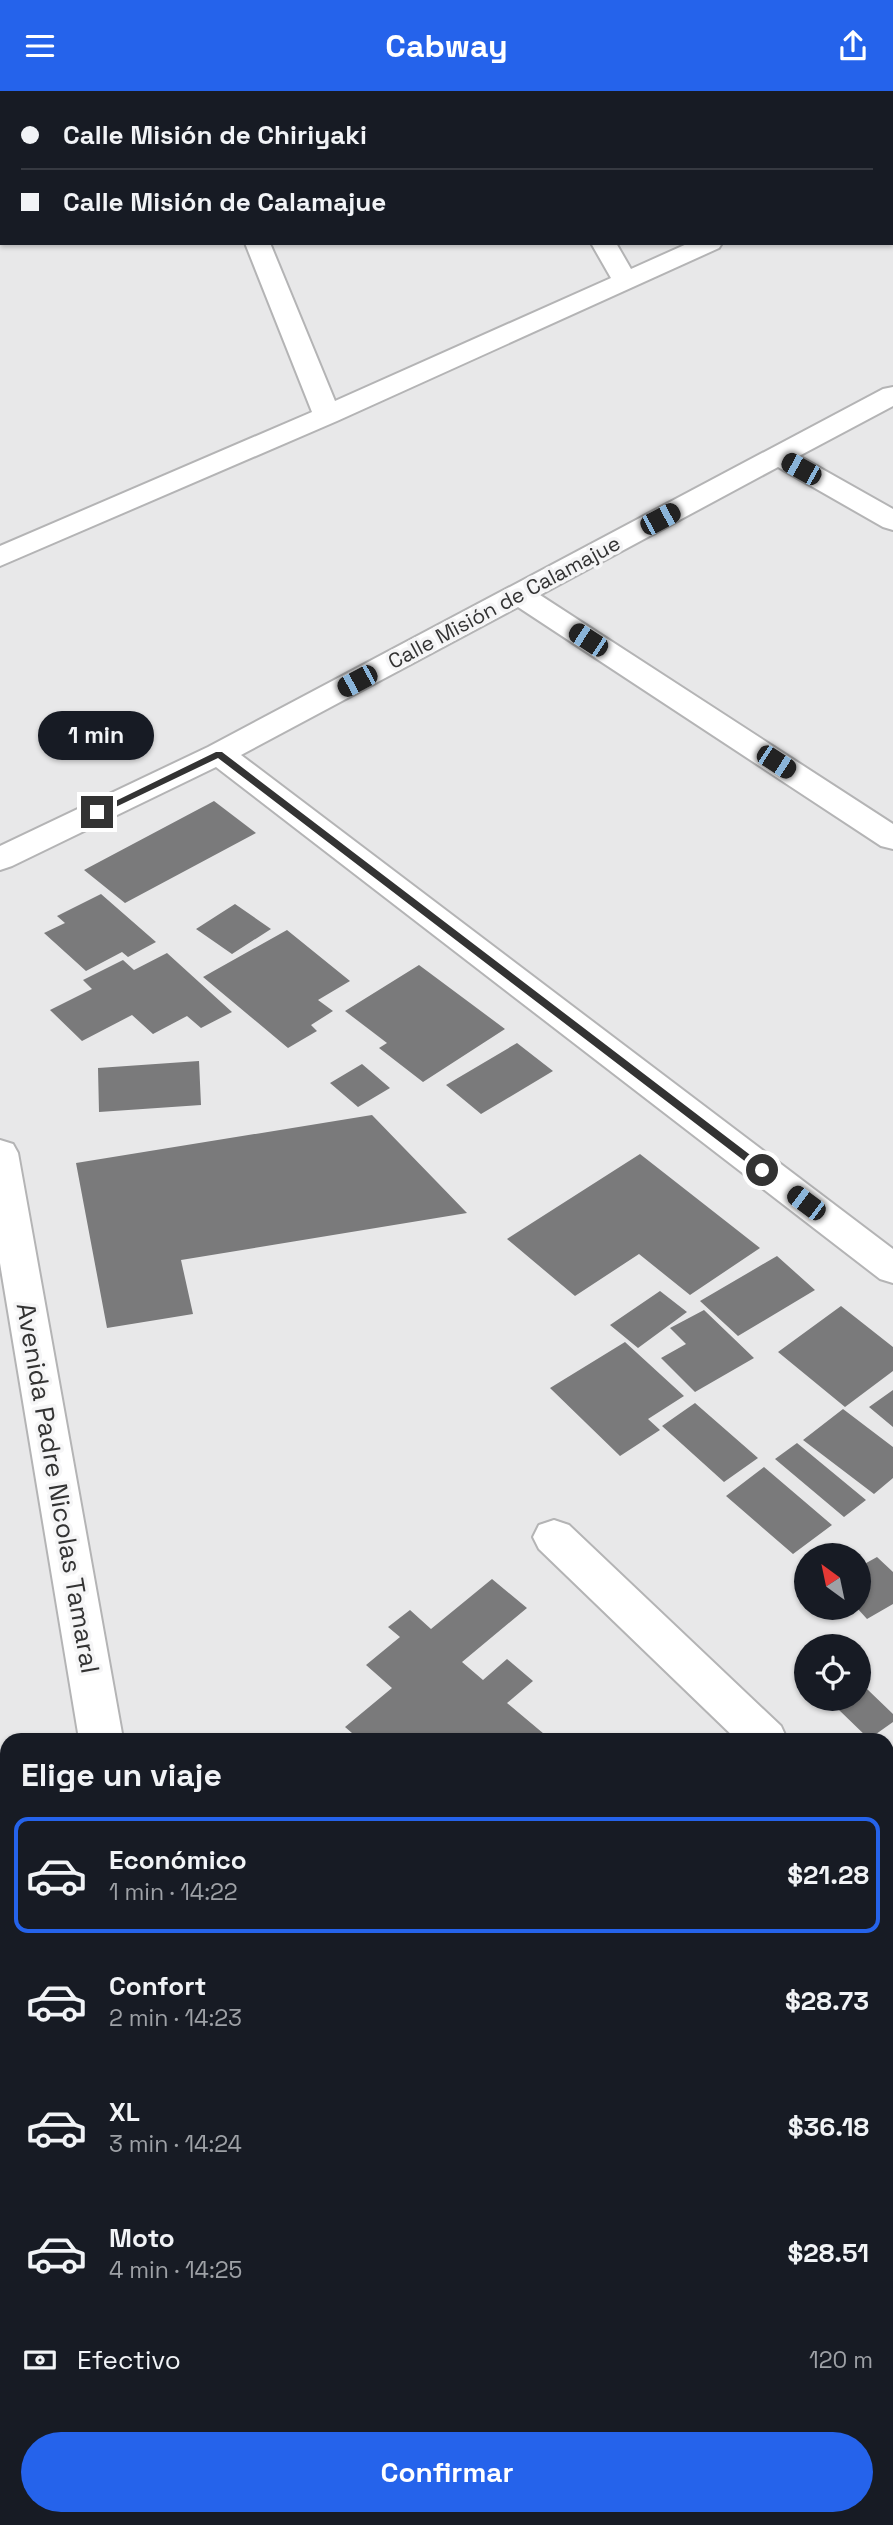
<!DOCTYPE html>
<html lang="es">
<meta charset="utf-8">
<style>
:root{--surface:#171b24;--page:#242831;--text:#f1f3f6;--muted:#9ea1a6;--line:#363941;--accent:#2563eb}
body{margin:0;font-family:"Space Grotesk",sans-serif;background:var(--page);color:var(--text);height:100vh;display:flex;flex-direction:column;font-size:26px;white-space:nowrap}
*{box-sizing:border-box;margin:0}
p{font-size:23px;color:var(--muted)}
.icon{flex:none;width:38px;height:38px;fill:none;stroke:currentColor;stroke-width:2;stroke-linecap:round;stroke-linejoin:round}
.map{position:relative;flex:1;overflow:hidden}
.side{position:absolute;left:0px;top:1642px;width:894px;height:793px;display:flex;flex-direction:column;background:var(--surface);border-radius:21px 21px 0 0;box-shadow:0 2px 5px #0004}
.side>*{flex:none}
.hud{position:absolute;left:0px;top:0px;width:894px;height:154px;box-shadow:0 2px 5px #0004;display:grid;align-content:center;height:154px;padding:0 21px;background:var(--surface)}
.needle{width:46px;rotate:327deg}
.buttons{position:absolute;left:794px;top:1452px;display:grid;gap:14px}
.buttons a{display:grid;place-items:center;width:77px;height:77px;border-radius:50%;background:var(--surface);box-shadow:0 2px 5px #0004;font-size:35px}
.end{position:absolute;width:32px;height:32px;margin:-16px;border:9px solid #333;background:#fff;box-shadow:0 0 0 4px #fff}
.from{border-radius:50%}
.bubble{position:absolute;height:49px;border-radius:24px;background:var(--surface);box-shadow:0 2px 5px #0004;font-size:23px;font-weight:600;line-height:49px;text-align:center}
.car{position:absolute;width:21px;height:42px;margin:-21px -10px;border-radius:9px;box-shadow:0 0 5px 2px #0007;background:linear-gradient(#222 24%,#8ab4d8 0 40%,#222 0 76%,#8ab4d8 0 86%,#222 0)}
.hud b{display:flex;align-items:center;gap:24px;height:66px;font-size:26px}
.hud b+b{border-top:2px solid var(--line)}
.hud i{width:18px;height:18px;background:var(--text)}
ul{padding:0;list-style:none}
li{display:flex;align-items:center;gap:21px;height:116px;margin:0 14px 10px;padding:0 7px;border:4px solid transparent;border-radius:14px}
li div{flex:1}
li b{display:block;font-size:26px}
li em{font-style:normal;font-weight:600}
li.on{border-color:var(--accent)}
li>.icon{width:63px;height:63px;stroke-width:1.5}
h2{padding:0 21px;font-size:32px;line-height:84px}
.pay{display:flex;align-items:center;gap:18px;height:77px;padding:0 21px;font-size:26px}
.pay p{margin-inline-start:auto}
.primary-button{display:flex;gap:14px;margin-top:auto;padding:14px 21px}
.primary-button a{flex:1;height:80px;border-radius:42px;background:var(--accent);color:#fff;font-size:28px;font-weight:600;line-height:80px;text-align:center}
header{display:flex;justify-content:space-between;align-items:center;height:91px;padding:0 21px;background:var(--accent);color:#fff;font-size:32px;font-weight:600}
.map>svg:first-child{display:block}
.building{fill:#7a7a7b}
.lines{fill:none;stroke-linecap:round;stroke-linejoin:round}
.service-casing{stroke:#b4b4b5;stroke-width:4}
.minor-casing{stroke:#b4b4b5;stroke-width:4}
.tertiary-casing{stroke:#b4b4b5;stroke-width:4}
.service{fill:#fff;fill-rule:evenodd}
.minor{fill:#fff;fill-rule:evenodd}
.tertiary{fill:#fff;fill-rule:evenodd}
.route{fill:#333}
.labels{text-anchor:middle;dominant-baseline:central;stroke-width:7;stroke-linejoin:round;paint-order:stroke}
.far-street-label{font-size:21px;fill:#333;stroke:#f5f5f6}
.street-label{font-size:26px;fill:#333;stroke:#f5f5f6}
</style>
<header><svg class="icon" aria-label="menu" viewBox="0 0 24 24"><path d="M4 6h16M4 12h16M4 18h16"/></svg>Cabway<svg class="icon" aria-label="share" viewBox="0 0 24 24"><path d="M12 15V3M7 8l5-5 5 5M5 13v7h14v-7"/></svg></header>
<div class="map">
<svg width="893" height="2434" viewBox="0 0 893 2434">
<rect width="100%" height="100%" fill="#e8e8e9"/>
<!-- building -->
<path class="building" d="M214,710L256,742L125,812L84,779Z
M101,803L156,851L128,866L122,861L86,880L44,842L65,832L57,825Z
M235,813L271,838L232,863L196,838Z
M287,839L350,890L318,909L333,920L311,934L317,940L288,957L203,886Z
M167,862L232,921L201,937L187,925L153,943L132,924L82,950L50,919L92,898L83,889L123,869L134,879Z
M419,874L505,938L423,991L379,957L387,952L345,920Z
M517,952L553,980L481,1023L446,994Z
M199,970L201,1014L99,1021L98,977Z
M362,973L390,997L358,1016L330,992Z
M372,1024L467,1122L181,1169L193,1223L107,1237L76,1072Z
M640,1063L760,1157L690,1204L639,1163L575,1205L507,1148Z
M777,1165L815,1199L738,1245L700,1210Z
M660,1200L687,1221L638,1257L610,1234Z
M841,1215L893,1256V1280L845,1316L778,1261Z
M704,1219L754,1267L695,1301L661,1267L686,1253L670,1237Z
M625,1251L684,1305L648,1328L660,1339L620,1365L550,1297Z
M893,1299V1336L869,1316Z
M695,1312L758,1367L724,1391L662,1335Z
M843,1318L893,1356V1387L874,1403L803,1349Z
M797,1352L866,1409L844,1426L775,1368Z
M764,1376L832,1434L793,1463L726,1405Z
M877,1466L893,1481V1513L867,1528L857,1517H859V1476Z
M492,1488L527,1517L462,1571L483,1589L507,1568L533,1590L507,1612L550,1648H359L345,1636L392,1597L366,1574L400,1546L388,1536L410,1519L431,1538Z
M867,1598L893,1623V1631L869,1648L839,1619L853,1608H859V1604Z
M887,1855L893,1861V1879L887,1884Z"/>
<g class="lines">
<defs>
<path id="service" d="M0,11H2V20H0Z
M0,54H2L0,64Z"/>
<path id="minor" d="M183,0H207V2H184Z
M500,0H524V2H501Z
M892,63H893V77H892Z
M245,152H270L335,310L611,187L591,152H616L631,178L689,152H722L719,157L337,330L0,475V455L312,321Z
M893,296V315L799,365L893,418V439L883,436L778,376L540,504L893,733V758L881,755L518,516L241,664L893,1158V1192L880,1188L216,676L12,775L0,779V755L208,656L883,298Z
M554,1429L569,1434L781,1635L787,1648H736L539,1458L533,1446L539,1434Z
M887,1746L893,1748V1791L887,1789Z
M893,1915V1962L887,1964V1917Z
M7,2349V2403L0,2404V2350Z
M283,2427H342L339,2434H280Z"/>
<path id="tertiary" d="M0,1049L13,1053L18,1062L123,1648H79L0,1172Z
M0,1815L7,1818V1910L0,1907Z
M54,2427H108L109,2434H55Z
M208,2427H262L263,2434H209Z"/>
</defs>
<!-- service casing -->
<use href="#service" class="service-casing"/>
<!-- minor casing -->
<use href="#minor" class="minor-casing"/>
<!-- tertiary casing -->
<use href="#tertiary" class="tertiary-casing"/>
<!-- service -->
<use href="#service" class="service"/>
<!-- minor -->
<use href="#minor" class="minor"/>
<!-- tertiary -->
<use href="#tertiary" class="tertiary"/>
</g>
<!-- route -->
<path class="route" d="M216,661H222L766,1076V1081H759L218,667L101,723L93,721Z"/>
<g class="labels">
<!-- far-street labels -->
<g class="far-street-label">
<text transform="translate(504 511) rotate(-28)">Calle Misión de Calamajue</text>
</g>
<!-- street labels -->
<g class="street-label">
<text transform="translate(58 1397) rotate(80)">Avenida Padre Nicolas Tamaral</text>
</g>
</g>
</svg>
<div class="buttons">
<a><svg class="needle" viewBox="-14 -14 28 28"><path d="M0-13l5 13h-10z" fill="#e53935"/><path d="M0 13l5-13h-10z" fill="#9ea1a6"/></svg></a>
<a><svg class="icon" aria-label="locate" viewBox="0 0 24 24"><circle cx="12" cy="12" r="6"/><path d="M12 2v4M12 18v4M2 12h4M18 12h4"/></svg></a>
</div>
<i class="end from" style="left:762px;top:1079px"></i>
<i class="end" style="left:97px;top:721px"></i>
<div class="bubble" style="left:38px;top:620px;width:116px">1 min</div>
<i class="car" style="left:801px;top:378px;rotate:299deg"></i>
<i class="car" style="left:660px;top:428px;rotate:62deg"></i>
<i class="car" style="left:588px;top:549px;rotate:303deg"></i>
<i class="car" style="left:357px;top:590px;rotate:242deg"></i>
<i class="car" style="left:776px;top:671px;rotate:123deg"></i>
<i class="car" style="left:806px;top:1112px;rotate:307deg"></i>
<div class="hud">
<b><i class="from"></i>Calle Misión de Chiriyaki</b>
<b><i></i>Calle Misión de Calamajue</b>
</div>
<section class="side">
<h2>Elige un viaje</h2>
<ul>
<li class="on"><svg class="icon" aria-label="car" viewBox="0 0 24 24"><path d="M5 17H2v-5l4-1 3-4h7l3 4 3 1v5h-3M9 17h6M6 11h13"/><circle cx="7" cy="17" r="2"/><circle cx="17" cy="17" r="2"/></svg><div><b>Económico</b><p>1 min · 14:22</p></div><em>$21.28</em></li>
<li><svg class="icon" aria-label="car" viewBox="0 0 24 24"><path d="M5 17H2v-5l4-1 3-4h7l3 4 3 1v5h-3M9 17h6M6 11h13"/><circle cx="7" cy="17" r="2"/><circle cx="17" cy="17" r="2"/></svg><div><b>Confort</b><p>2 min · 14:23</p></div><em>$28.73</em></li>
<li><svg class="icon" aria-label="car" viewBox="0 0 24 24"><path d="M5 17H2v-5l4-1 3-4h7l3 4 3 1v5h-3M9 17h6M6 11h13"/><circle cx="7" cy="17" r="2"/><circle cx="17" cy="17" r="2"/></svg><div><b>XL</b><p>3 min · 14:24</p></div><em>$36.18</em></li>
<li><svg class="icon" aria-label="car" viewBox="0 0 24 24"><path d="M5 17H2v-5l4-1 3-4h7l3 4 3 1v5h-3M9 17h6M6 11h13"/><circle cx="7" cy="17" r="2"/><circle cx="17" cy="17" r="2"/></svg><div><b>Moto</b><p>4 min · 14:25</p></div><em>$28.51</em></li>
</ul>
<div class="pay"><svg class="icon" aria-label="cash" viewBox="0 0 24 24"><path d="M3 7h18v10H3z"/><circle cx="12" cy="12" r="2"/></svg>Efectivo<p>120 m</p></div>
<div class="primary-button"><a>Confirmar</a></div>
</section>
</div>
